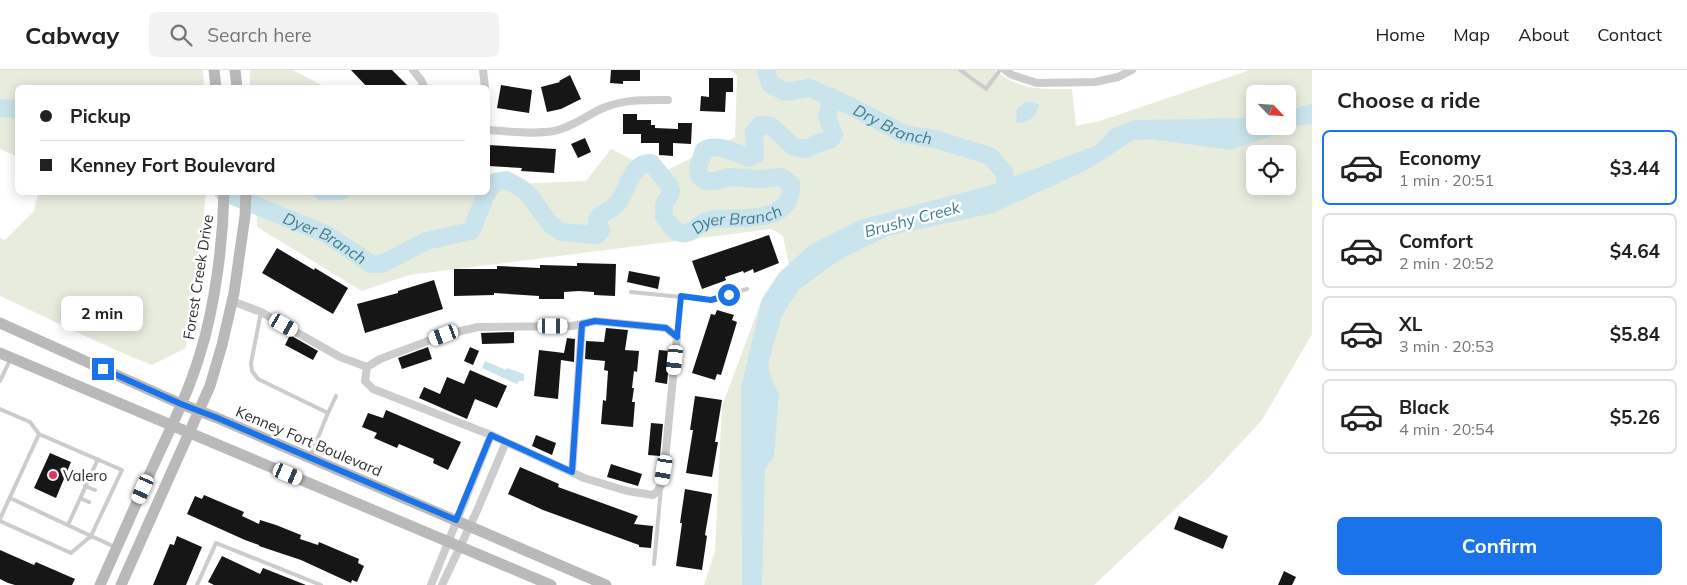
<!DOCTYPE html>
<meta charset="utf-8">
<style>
:root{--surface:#fff;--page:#f2f2f2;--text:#202124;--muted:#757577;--line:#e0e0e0;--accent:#1a73e8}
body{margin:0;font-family:Mulish,sans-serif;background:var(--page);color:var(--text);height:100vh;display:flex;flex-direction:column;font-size:19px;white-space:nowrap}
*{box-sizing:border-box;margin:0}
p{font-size:16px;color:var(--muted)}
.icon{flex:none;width:28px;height:28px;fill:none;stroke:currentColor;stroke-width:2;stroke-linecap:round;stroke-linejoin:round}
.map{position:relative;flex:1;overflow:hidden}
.drawer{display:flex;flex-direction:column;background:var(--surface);width:375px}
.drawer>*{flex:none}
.guide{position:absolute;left:15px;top:15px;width:475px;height:110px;border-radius:8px;box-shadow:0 2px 12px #0003;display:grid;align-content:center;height:110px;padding:0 25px;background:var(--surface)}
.needle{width:32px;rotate:115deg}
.fabs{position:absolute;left:1246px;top:15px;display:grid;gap:10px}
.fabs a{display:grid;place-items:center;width:50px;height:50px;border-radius:8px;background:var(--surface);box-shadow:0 2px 12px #0003;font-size:25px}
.end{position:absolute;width:22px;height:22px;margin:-11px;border:6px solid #1a73e8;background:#fff;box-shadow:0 0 0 2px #fff}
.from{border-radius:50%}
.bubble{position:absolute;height:35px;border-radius:8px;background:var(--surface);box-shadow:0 2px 12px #0003;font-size:16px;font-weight:700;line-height:35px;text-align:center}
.car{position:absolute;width:15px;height:30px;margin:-15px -8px;border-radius:6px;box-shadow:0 0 4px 1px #0007;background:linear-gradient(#fff 24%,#345 0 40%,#fff 0 76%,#345 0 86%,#fff 0)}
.guide b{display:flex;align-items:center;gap:18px;height:48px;font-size:19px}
.guide b+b{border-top:1px solid var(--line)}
.guide i{width:12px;height:12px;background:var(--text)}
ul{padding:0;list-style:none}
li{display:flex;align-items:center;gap:15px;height:75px;margin:0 10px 8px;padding:0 15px;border:2px solid var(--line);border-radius:8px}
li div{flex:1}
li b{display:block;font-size:19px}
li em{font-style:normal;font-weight:700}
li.on{border-color:var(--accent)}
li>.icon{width:45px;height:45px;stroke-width:1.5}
h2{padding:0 25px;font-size:22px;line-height:60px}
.primary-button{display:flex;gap:10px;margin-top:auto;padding:10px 25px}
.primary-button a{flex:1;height:58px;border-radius:8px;background:var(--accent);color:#fff;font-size:20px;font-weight:700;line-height:58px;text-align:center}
header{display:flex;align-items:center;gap:30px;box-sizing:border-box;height:70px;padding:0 25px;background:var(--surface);border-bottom:1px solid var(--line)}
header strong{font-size:24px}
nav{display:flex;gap:28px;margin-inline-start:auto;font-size:18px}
.search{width:350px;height:45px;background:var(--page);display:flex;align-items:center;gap:12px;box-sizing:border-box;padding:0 18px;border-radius:8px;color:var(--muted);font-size:19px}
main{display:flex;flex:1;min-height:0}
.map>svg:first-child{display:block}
.green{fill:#e7ecdd;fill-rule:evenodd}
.water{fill:#c9e4ec}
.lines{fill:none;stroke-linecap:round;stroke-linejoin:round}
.river{stroke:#c9e4ec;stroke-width:18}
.building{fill:#161616}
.lane{stroke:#ccc;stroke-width:4}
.street{stroke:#ccc;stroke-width:8}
.secondary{stroke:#b9b9b9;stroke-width:11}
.route{stroke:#1a73e8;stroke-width:6}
.poi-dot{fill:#e53359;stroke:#fff;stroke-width:2}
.labels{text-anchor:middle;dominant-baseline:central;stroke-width:5;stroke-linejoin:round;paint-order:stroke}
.street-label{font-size:15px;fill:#2f2f2f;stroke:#fff}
.poi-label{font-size:15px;fill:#2f2f2f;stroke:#fff;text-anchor:start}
.water-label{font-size:16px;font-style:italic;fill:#3d7d92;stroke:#fff}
</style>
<header>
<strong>Cabway</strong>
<div class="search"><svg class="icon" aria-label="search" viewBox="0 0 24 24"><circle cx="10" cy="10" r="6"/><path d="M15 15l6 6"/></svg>Search here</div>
<nav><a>Home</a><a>Map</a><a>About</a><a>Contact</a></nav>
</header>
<main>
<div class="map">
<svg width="1312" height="515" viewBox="0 0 1312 515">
<rect width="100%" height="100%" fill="#fff"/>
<!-- green -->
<path class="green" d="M0,0H203L204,17L18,18L17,88L14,85L0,79Z
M250,0H293L325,17H250Z
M731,0H994C1023,21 1039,19 1072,19L1076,56L1100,51L1250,0H1312V264L1262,350L1207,409L1094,515H704L715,481L722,336L762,229L790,199L783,166L771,159L409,205L362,221L257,157L256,123H311L319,131L344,130L354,123L488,122V115L586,111L611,79L641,94L665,101L735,67L737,5ZM1255,24H1288V56H1255ZM1255,84H1288V116H1255Z
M38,123H206L195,225L186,278L152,295C100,275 51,249 0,226V168L5,170L34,141Z"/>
<!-- water -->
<path class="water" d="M1026,32L1039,34C1037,47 1029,53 1016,53L1017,39Z
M1312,34V54L1292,56L1269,67L1230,80L1151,69L1134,70L1087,100L993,143L888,166L841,189L798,220L781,248L768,294L770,305L779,324L774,386L765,400L762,515H742L741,318L762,229L779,203L810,175L860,150L995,114L1097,75L1111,59L1136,50L1246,48L1255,46V56H1288V40Z
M311,123H354L344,130L319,131Z
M485,291L506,300L507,298L524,304V311H519L517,314L482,298Z"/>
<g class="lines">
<!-- river -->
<g class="river">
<path id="s1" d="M766,0L770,14L785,22L809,18L850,36L904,64L935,69L990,86L1004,102L1008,124"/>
<path d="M0,38L18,39"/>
<path id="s2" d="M223,122L326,164L371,194H382L426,171L471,161L487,122"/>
<path id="s3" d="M488,122L495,112L506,110L521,118L530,126L550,154L561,162L597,165L601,160L597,153L598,147C604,143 613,139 617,134C627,122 631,91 651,93L670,116L671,122L664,135V147C669,153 673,161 681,163C692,166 699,152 709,150C732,146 781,155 790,126C791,122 791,117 791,114L781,107L760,109L730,107L715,111H705L699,106L698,98L704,80C718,73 736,83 749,88L755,85L754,62L760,55L771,56L794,77L806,79L821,72L830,70L834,65L827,46L832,27"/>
</g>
</g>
<!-- building -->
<path class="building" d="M351,0H392L410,18H368Z
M611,0H640V11H623V14L610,13Z
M570,5L581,29L561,39L547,42L541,17L560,12L559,11Z
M709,8H733V22H726L725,42L700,41L701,26L709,27Z
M501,15L532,20L529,43L497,38Z
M623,44H637V50H651V55H655V58L678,59V53H692L691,74L673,73V86L659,85V73H641V64H623Z
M585,68L591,82L578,88L571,74Z
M488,75L556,79L554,103L521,101L522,98L488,96Z
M769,165L779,193L754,203L753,199L744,203L743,201L725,207L726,210L724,211L702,219L692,191Z
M277,178L314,200L315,198L348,218L333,244L262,203Z
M577,193L616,194L615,226L594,225V222L579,221L564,222V229H539V226L494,223V225L454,226V199H497V196L540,198V195L577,196Z
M629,201L660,207L658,219L627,212Z
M434,210L443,239L365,263L357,234L398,223V221Z
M717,240L734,245L732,250L737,252L721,305L717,304L715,310L692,303L711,244L715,245Z
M606,258L628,260L625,280L639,281L637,302L634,301L632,318H634L632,332H635L633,357L601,354L603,330L606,331L608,301L604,300L605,291L585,289L586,271L604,272Z
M514,262V273L482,274L481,263Z
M290,265L318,281L313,290L285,275Z
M567,268L575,269L574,292L561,290L558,329L534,326L539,280L564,283Z
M428,277L432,289L402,299L398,288Z
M470,277L479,281L473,295L464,291Z
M659,280L670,281L667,314L655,312Z
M470,300L507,316L497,338L475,329L467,349L419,328L424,317L440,324L447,307L464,314Z
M695,326L722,330L715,372H718L712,407L686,403L693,360H690Z
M386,340L461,372L448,400L433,393L434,389L399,374L397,378L374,368L377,363L362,357L368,343L383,348Z
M651,353L663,354L660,386L648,385Z
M536,365L556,373L552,385L532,376Z
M50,383L71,392L56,428L34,418Z
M611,394L642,404L638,416L607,407Z
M520,397L559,414L558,417L638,446L634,454L653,456L651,478L639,477V475L543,440L508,424Z
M685,419L712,424L705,465L707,466L702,500L676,496L682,453H680Z
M204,425L244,442L242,446L259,454L260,450L276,455L301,465L300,469L318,475L319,472L359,489L358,493L364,496L357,512L352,510L351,513L301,490L259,476V475L245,470L187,444L195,426L202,429Z
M1179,446L1228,466L1223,479L1174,459Z
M177,466L202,477L186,515H153L170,474L174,475Z
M0,480L34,495L36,492L75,509L72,515H15L8,513L0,509Z
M222,486L260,504L263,498L306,515H214L208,512Z
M1284,501L1296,507L1292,515H1278Z"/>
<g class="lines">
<!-- lane -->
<path class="lane" d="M960,0L986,19L1000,0
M631,222L681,227
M261,242L251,293L252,301L258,309L328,343L310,387
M677,267L681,227L711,230L747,219
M0,311L10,290
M0,339L30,352L39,364L122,400L91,466L10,428
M328,343L336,326
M90,404L101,409
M85,416L95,420
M80,428L89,432
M0,449L39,364
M0,451L71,483L91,466L115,477
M68,455L98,389
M654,494L661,418
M197,515L216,473L321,515"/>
<!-- street -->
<path class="street" d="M413,0L421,10L425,18
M483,0L485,18
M1005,0L1012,5L1037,13L1095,12L1118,7L1132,0
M488,60C509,61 533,65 554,61C571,58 587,45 603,38C625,29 645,30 668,30
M232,231L261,242L340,287L367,297
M595,251L666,258L677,267L664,400C662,410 662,419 653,425L627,421L584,408L491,365L373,319L365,311L367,297L380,289L444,265L478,257L572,256Z
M572,402L582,254
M431,515L491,365
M442,515L476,443L506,372"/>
<!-- secondary -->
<path class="secondary" d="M214,0L216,18
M235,0L237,18
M0,253L181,334L215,347L606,515
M0,283L551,515
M100,515C119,473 137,431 156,390C172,355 189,321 200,284C215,236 223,173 224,122
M121,515L210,316L222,275L234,223L245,146L246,122"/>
</g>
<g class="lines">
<!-- route -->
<path class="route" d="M103,299L181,334L215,347L456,450L491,365L572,402L582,254L595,251L666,258L677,267L681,226L711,230L729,225"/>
</g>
<!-- markers -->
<circle class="poi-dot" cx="53" cy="405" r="5"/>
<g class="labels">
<!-- street labels -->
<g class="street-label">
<text transform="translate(198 207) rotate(-81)">Forest Creek Drive</text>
<text transform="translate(309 371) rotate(23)">Kenney Fort Boulevard</text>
</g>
<!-- poi labels -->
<g class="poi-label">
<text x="63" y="405">Valero</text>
</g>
<!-- water labels -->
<g class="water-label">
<text stroke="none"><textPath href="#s1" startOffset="148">Dry Branch</textPath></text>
<text stroke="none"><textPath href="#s3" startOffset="382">Dyer Branch</textPath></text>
<text transform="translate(912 149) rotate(-15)">Brushy Creek</text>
<text stroke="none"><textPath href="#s2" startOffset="112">Dyer Branch</textPath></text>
</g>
</g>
</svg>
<div class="fabs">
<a><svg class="needle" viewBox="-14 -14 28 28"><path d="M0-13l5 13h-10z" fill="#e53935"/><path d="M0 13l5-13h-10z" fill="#757577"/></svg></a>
<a><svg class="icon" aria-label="locate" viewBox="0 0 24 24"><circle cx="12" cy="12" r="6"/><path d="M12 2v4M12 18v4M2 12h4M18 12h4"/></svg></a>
</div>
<i class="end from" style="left:729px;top:225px"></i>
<i class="end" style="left:103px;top:299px"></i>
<div class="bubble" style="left:61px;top:226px;width:82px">2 min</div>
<i class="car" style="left:284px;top:255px;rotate:120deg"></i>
<i class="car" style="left:553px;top:256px;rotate:90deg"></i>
<i class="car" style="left:444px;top:265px;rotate:249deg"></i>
<i class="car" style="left:675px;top:290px;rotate:186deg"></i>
<i class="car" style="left:664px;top:400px;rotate:189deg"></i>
<i class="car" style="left:288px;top:404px;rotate:113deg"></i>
<i class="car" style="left:143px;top:419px;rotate:204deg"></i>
<div class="guide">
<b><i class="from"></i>Pickup</b>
<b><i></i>Kenney Fort Boulevard</b>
</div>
</div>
<section class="drawer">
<h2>Choose a ride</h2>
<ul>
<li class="on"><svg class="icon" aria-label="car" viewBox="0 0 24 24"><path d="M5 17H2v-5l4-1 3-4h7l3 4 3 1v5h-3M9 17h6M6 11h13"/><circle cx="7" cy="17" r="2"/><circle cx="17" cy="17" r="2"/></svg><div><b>Economy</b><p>1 min · 20:51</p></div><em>$3.44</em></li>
<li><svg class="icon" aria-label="car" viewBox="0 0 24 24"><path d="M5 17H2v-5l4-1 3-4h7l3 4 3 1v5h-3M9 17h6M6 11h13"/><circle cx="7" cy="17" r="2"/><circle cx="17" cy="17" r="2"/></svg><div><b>Comfort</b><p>2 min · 20:52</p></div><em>$4.64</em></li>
<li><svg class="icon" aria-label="car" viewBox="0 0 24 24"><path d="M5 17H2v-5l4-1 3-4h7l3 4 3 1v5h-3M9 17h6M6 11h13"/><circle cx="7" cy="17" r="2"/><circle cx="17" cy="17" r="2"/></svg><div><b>XL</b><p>3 min · 20:53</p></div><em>$5.84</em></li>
<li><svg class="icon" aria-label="car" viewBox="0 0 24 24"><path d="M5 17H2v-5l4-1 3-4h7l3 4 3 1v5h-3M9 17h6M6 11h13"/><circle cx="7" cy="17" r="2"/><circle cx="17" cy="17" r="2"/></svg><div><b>Black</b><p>4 min · 20:54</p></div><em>$5.26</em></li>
</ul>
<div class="primary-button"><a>Confirm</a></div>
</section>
</main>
